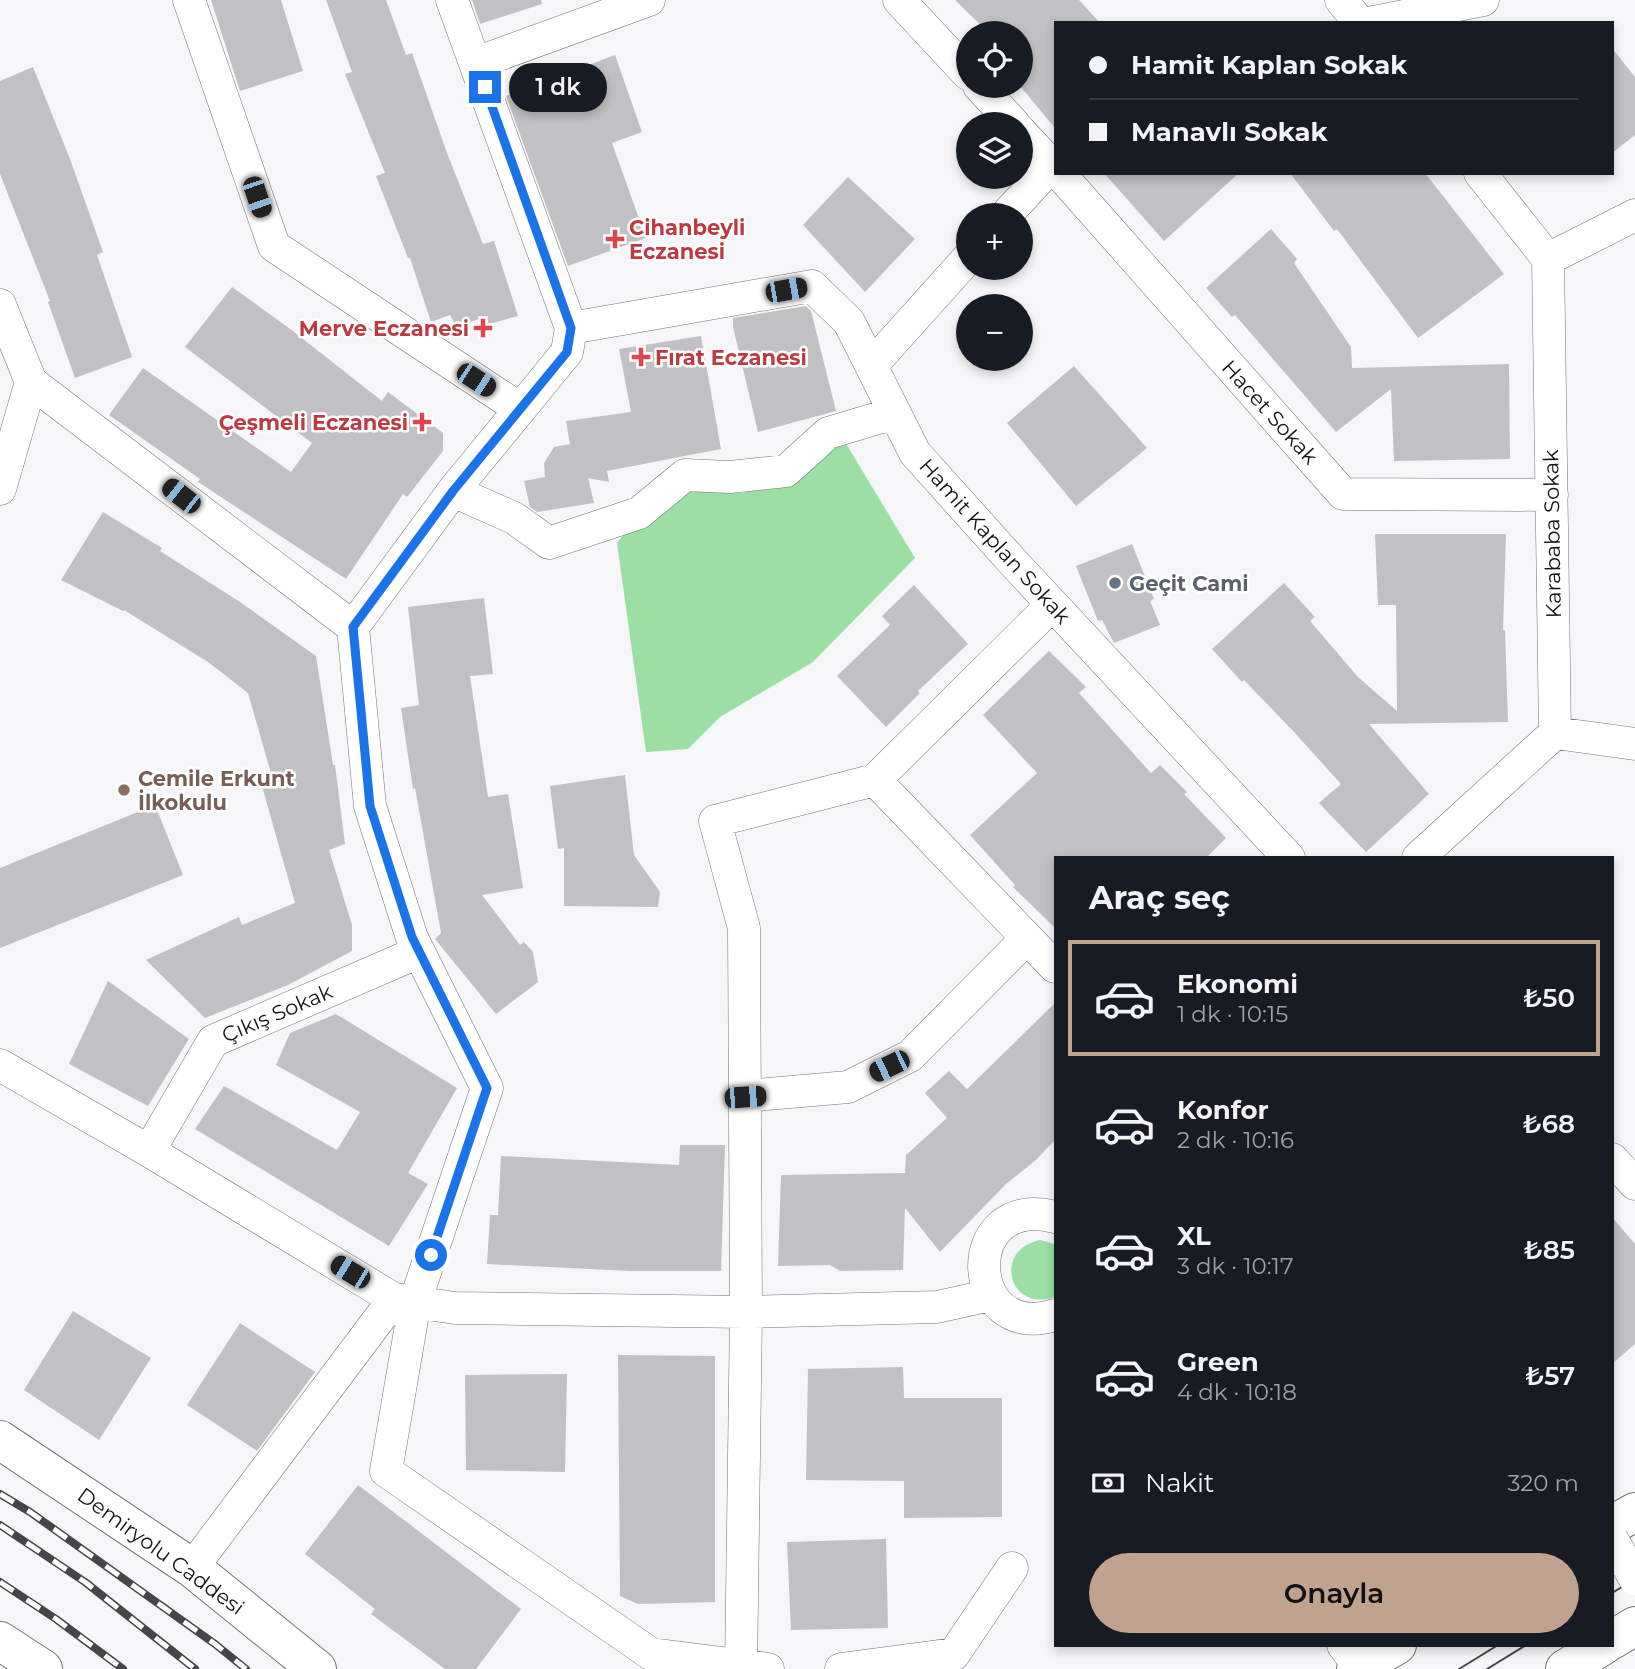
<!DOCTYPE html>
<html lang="tr">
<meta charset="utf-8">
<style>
:root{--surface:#171b24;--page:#242831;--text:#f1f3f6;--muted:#9ea1a6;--line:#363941;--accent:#c0a38f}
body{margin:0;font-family:Montserrat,sans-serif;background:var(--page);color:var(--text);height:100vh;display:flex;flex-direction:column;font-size:26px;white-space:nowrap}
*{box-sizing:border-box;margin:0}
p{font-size:23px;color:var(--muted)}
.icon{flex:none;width:38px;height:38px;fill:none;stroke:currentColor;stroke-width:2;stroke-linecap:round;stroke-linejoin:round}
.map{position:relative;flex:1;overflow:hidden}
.panel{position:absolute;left:1054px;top:856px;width:560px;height:791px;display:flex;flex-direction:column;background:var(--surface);border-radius:0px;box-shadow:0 4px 10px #0003}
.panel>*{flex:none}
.banner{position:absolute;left:1054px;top:21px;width:560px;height:154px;border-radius:0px;box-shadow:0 4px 10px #0003;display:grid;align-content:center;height:154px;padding:0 35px;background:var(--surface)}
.buttons{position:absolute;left:956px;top:21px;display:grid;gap:14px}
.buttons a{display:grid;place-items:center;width:77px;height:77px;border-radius:50%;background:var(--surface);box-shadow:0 4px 10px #0003;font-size:35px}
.end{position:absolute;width:32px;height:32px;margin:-16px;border:9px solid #1a73e8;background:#fff;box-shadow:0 0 0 4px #fff}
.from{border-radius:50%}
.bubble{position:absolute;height:49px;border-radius:24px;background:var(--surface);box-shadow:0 4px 10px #0003;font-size:23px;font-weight:600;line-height:49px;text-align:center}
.car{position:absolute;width:21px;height:42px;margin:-21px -10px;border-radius:9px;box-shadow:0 0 5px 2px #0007;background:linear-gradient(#222 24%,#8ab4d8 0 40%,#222 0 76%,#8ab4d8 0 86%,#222 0)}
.banner b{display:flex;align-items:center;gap:24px;height:66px;font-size:26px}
.banner b+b{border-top:2px solid var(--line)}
.banner i{width:18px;height:18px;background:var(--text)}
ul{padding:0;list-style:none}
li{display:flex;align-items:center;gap:21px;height:116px;margin:0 14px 10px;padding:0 21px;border:4px solid transparent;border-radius:0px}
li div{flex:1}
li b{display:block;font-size:26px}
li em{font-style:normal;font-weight:600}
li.on{border-color:var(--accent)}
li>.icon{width:63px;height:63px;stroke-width:1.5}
h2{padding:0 35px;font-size:32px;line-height:84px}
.pay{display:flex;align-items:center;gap:18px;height:77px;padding:0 35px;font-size:26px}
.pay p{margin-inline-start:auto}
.action{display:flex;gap:14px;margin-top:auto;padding:14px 35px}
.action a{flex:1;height:80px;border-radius:42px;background:var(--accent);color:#111;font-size:28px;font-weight:600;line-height:80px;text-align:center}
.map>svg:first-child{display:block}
.green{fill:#9cdfa4}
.building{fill:#c1c1c3}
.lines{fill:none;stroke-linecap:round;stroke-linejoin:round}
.street-casing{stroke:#747476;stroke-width:33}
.secondary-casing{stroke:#747476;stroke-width:40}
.primary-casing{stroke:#747476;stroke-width:40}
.street{stroke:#fff;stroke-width:32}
.secondary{stroke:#fff;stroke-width:38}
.primary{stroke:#fff;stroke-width:38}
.tram{stroke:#464648;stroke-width:2}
.rail-casing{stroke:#464648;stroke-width:8}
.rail{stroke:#fff;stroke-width:5;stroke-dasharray:16;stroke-linecap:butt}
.street-bridge-casing{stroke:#747476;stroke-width:33;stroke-linecap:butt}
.street-bridge{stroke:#fff;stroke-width:32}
.route{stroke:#1a73e8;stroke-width:9}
.health-dot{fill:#e0444e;stroke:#fff;stroke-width:2.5}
.worship-dot{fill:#6b7280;stroke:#fff;stroke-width:2.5}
.education-dot{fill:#8d6e63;stroke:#fff;stroke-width:2.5}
.labels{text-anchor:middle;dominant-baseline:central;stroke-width:5;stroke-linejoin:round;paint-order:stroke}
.health-label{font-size:21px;font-weight:bold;fill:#be3a42;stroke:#fff;text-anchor:start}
.street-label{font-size:21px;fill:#131314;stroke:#fff}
.worship-label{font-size:21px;font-weight:bold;fill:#5b616d;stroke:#fff;text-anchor:start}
.education-label{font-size:21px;font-weight:bold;fill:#785e54;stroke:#fff;text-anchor:start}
</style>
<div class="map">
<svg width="1635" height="1669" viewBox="0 0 1635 1669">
<rect width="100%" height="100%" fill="#f6f6f8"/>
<!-- green -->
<path class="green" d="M845,442L915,558L813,662L720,717L688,749L646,752L617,543L653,496L688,488L743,493Z
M1040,1240L1055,1244V1297C1009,1313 992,1250 1040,1240Z"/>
<!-- building -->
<path class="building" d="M211,0H281L303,71L240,91Z
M326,0H386L406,55L412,53L447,153L483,244L494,241L518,316L485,325L483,318L456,326L450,315L431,322L410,258H408L376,176L385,173L345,74L352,72Z
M472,0H541L542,4L480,24Z
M955,0H1079L1100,23H1055V128L1020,86V33H989Z
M1612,48L1635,77V135L1612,153Z
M615,55L642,132L612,143L646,238L568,266L506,96Z
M33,67L70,159L103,252L97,255L132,357L75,378L48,302L50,301L0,174V81Z
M1104,173H1239L1164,241Z
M1290,173H1425L1504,274L1418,338L1337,229L1334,231Z
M848,177L915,239L865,292L803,225Z
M1271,229L1297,259L1294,263L1351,347L1352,368L1509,364L1510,459L1394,461L1391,389L1336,432L1235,315L1232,317L1206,288Z
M232,287L289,328L382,401L388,392L443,433V451L407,497L403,494L346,579L198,482L200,479L109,415L143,368L291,472L312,443L185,347Z
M806,306L811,311L836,411L758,432L733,327V318Z
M701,336L721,449L607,471L609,482L588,478L594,503L537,512L530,507L524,481L545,477L544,463L554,447L570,444L566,421L631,412L619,349Z
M1074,366L1147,448L1076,506L1007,423Z
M103,512L162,548L160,551L240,602L316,656L333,765H335L345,844L329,850L352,925V951L288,985L205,1018L146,960L239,917L242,925L295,903L260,779L272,777L248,693L208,662L124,610L123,611L61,580Z
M1375,534H1506L1503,630H1505L1508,722L1369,724L1429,794L1366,852L1319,803L1341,784L1294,732L1244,680L1242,682L1212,649L1284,583L1315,617L1310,621L1358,677L1397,711L1396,605H1378Z
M1132,544L1154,599L1150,601L1160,625L1114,643L1102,620L1098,621L1076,566Z
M914,585L968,644L918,691L920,693L886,727L837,676L890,625L882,616Z
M484,598L493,674L470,676L488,797L508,794L523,888L482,895L520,945L524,942L533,952L538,982L496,1014L435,939L441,933L415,788L413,789L401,708L419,705L408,607Z
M1049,651L1086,687L1079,693L1151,773L1160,765L1187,792L1184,794L1226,838L1206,858H1055V928L1013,887L1015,885L970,835L1037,773L983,715Z
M625,775L634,855L660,892L658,907L564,906V848L558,849L550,786Z
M155,805L183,875L0,948V868Z
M108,981L189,1039L148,1106L69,1064Z
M1055,1003V1140L1036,1160L1006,1184L940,1252L905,1208L903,1270L840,1271L830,1265L778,1266L781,1175L905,1173L906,1155L947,1118L925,1093L949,1071L967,1089Z
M336,1014L457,1088L408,1173L428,1184L389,1246L195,1129L224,1086L337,1150L360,1112L276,1065L290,1033Z
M680,1145H725L721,1271H630L487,1264L490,1215H498L501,1156L679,1165Z
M1612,1217L1635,1244V1344L1612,1364Z
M73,1311L151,1358L99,1440L24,1390Z
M240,1323L315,1372L257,1451L187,1405Z
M618,1355L715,1356V1602L638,1604L620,1596Z
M903,1367L904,1398H1002V1517L904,1518V1481L806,1480L808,1369Z
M567,1374L565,1472L466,1470L465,1375Z
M358,1485L521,1609L476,1669H445L371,1614L375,1609L305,1554Z
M886,1539L888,1628L791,1630L787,1542Z"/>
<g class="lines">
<defs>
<path id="street" d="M189,0L274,246L520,409
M452,0L571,328
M899,0L968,74
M1341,0L1360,23
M1369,23L1483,0
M476,63L649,0
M979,86L1014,124
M1020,131L1055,169
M1059,173L1343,494L1552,495
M1006,215L1055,162
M1548,259L1635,215
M0,305L31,382L353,627
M871,366L968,258
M0,489L31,382
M453,491L514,518L549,543L639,513L685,475L730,477L786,471L828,433L895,413
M1555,733L1635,744
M875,780L1055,967
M1418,858L1555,733L1548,259L1480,173
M0,1065L149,1151L394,1299L455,1308L746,1312L937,1307L991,1295
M745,1096L848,1087L910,1056L1027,938
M149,1151L213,1041L419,952
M1612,1159L1635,1184
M1055,1217C957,1192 964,1344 1055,1315
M192,1568L394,1299
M1343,1645L1359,1666
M741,1669L746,1312L744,928L715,821L875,780L1052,605
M768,1669L651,1654L386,1471L415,1302L487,1088L412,938L370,806L353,627L453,491L567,352L571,328L812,286L849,322L915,453L1012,561L1289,858
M841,1669L954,1654L1012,1568"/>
<path id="secondary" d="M0,1440L192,1568L317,1669
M0,1641L43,1669"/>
<path id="primary" d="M1612,1525L1635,1512
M1612,1640L1635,1626
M1356,1669L1397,1645
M1565,1669L1604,1645"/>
</defs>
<!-- street casing -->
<use href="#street" class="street-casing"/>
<!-- secondary casing -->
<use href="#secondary" class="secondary-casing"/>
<!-- primary casing -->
<use href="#primary" class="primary-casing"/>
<!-- street -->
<use href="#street" class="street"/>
<!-- secondary -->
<use href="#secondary" class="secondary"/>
<!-- primary -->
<use href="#primary" class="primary"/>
<!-- tram -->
<path class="tram" d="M1612,1576L1635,1562
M1612,1593L1635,1579
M1459,1669L1498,1645
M1487,1669L1526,1645"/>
<defs>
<path id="rail" d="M0,1494L30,1512L215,1644L246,1669
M0,1525L85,1582L195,1669
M0,1582L56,1619L123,1669"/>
</defs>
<!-- rail casing -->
<use href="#rail" class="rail-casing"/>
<!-- rail -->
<use href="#rail" class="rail"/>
<defs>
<path id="street-bridge" d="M1612,1539L1635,1579"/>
</defs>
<!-- street-bridge casing -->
<use href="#street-bridge" class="street-bridge-casing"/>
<!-- street-bridge -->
<use href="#street-bridge" class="street-bridge"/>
</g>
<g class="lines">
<!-- route -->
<path class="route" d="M431,1255L487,1088L412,937L370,806L353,627L453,491L567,352L571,328L485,87"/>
</g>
<!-- markers -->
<g class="health-dot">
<path d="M611.5 228.5h7v7h7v7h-7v7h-7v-7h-7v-7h7z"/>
<path d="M479.5 317.5h7v7h7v7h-7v7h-7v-7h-7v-7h7z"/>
<path d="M637.5 346.5h7v7h7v7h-7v7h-7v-7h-7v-7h7z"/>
<path d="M418.5 411.5h7v7h7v7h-7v7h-7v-7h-7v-7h7z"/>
</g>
<circle class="worship-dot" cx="1115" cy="583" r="7"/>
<circle class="education-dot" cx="124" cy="790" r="7"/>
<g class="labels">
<!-- health labels -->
<g class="health-label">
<text x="629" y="227">Cihanbeyli<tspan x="629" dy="24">Eczanesi</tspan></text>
<text x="469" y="328" text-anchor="end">Merve Eczanesi</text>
<text x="655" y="357">Fırat Eczanesi</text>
<text x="408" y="422" text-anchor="end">Çeşmeli Eczanesi</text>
</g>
<!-- street labels -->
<g class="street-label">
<text transform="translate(1270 412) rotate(48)">Hacet Sokak</text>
<text transform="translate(1552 534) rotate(-91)">Karababa Sokak</text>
<text transform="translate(995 541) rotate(48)">Hamit Kaplan Sokak</text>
<text transform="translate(277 1013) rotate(-23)">Çıkış Sokak</text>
<text transform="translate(161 1551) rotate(36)">Demiryolu Caddesi</text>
</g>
<!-- worship labels -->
<g class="worship-label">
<text x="1129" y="583">Geçit Cami</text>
</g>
<!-- education labels -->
<g class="education-label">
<text x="138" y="778">Cemile Erkunt<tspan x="138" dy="24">İlkokulu</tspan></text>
</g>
</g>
</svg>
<div class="buttons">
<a><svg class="icon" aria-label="locate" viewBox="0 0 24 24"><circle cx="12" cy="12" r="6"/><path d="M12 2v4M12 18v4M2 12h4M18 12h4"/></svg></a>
<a><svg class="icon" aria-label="layers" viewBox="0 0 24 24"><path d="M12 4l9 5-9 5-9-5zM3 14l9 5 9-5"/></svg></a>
<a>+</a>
<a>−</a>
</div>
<i class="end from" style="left:431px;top:1255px"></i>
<i class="end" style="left:485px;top:87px"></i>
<div class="bubble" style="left:509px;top:63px;width:98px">1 dk</div>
<i class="car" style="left:257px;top:197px;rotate:161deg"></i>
<i class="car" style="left:786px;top:290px;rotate:80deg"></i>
<i class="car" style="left:476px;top:380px;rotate:123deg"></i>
<i class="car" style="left:181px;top:496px;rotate:308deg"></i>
<i class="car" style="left:889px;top:1066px;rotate:244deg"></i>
<i class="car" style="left:745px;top:1097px;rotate:86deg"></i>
<i class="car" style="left:350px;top:1272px;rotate:301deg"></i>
<div class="banner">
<b><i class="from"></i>Hamit Kaplan Sokak</b>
<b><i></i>Manavlı Sokak</b>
</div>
<section class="panel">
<h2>Araç seç</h2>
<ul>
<li class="on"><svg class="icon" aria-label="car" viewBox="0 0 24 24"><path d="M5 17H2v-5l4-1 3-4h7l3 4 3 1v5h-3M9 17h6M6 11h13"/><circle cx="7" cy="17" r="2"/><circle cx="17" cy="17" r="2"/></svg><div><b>Ekonomi</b><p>1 dk · 10:15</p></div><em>₺50</em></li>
<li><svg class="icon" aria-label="car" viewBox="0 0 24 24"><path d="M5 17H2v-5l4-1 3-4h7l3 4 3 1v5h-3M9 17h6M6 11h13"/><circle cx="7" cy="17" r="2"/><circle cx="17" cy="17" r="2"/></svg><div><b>Konfor</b><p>2 dk · 10:16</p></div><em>₺68</em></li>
<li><svg class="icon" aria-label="car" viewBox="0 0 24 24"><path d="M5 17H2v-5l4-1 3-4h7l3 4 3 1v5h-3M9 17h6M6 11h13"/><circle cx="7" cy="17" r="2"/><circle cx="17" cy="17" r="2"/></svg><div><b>XL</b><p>3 dk · 10:17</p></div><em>₺85</em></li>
<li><svg class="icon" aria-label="car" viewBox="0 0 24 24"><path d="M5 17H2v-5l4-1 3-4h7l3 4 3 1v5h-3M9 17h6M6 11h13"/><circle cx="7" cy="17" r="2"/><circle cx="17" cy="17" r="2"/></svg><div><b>Green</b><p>4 dk · 10:18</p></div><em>₺57</em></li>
</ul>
<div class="pay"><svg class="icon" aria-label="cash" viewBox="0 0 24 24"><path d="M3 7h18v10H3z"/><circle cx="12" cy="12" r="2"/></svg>Nakit<p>320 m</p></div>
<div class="action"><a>Onayla</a></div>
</section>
</div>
